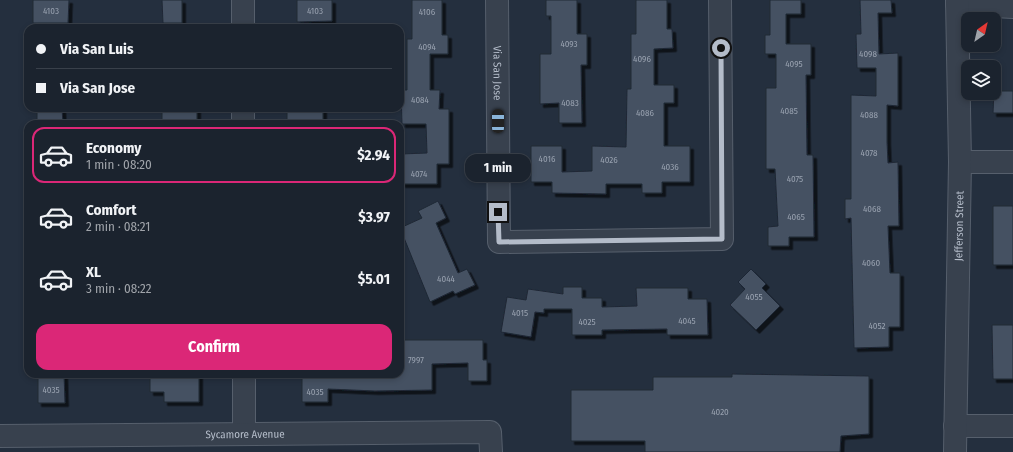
<!DOCTYPE html>
<meta charset="utf-8">
<style>
:root{--surface:#1b232e;--page:#242b36;--text:#f1f3f6;--muted:#a0a4aa;--line:#39404a;--accent:#db2777}
body{margin:0;font-family:"Fira Sans Condensed",sans-serif;background:var(--page);color:var(--text);height:100vh;display:flex;flex-direction:column;font-size:15px;white-space:nowrap}
*{box-sizing:border-box;margin:0}
p{font-size:13px;color:var(--muted)}
.icon{flex:none;width:22px;height:22px;fill:none;stroke:currentColor;stroke-width:2;stroke-linecap:round;stroke-linejoin:round}
.map{position:relative;flex:1;overflow:hidden}
.side{position:absolute;left:24px;top:120px;width:380px;height:258px;display:flex;flex-direction:column;background:var(--surface);border-radius:12px;box-shadow:0 2px 6px #0003,0 0 0 1px var(--line)}
.side>*{flex:none}
.banner{position:absolute;left:24px;top:24px;width:380px;height:88px;border-radius:12px;box-shadow:0 2px 6px #0003,0 0 0 1px var(--line);display:grid;align-content:center;height:88px;padding:0 12px;background:var(--surface)}
.needle{width:26px;rotate:34deg}
.controls{position:absolute;left:961px;top:12px;display:grid;gap:8px}
.controls a{display:grid;place-items:center;width:40px;height:40px;border-radius:8px;background:var(--surface);box-shadow:0 2px 6px #0003,0 0 0 1px var(--line);font-size:20px}
.end{position:absolute;width:18px;height:18px;margin:-9px;border:5px solid #b4bcc9;background:#111;box-shadow:0 0 0 2px #111}
.from{border-radius:50%}
.bubble{position:absolute;height:28px;border-radius:12px;background:var(--surface);box-shadow:0 2px 6px #0003,0 0 0 1px var(--line);font-size:13px;font-weight:700;line-height:28px;text-align:center}
.car{position:absolute;width:12px;height:24px;margin:-12px -6px;border-radius:5px;box-shadow:0 0 3px 1px #0007;background:linear-gradient(#222 24%,#8ab4d8 0 40%,#222 0 76%,#8ab4d8 0 86%,#222 0)}
.banner b{display:flex;align-items:center;gap:14px;height:38px;font-size:15px}
.banner b+b{border-top:1px solid var(--line)}
.banner i{width:10px;height:10px;background:var(--text)}
ul{padding:7px 0 0;list-style:none}
li{display:flex;align-items:center;gap:12px;height:56px;margin:0 8px 6px;padding:0 4px;border:2px solid transparent;border-radius:12px}
li div{flex:1}
li b{display:block;font-size:15px}
li em{font-style:normal;font-weight:700}
li.on{border-color:var(--accent)}
li>.icon{width:36px;height:36px;stroke-width:1.5}
.button{display:flex;gap:8px;margin-top:auto;padding:8px 12px}
.button a{flex:1;height:46px;border-radius:12px;background:var(--accent);color:#fff;font-size:16px;font-weight:700;line-height:46px;text-align:center}
.map>svg:first-child{display:block}
.building{fill:#455162;stroke:#1f2835;filter:url(#shadow)}
.lines{fill:none;stroke-linecap:round;stroke-linejoin:round}
.minor-casing{stroke:#565f6c;stroke-width:24}
.minor{stroke:#38414e;stroke-width:22}
.route{stroke:#b4bcc9;stroke-width:5}
.labels{text-anchor:middle;dominant-baseline:central;stroke-width:4;stroke-linejoin:round;paint-order:stroke}
.number-label{font-size:9px;fill:#98a1af}
.street-label{font-size:11px;fill:#b4bcc9;stroke:#1d2633}
</style>
<div class="map">
<svg width="1013" height="452" viewBox="0 0 1013 452">
<defs>
<filter id="shadow"><feDropShadow dx="3.5" dy="3.5" stdDeviation="0" flood-color="#0009"/></filter>
</defs>
<rect width="100%" height="100%" fill="#242f3e"/>
<!-- building -->
<path class="building" d="M33,0H69L68,23H33Z
M162,0H182V23H163Z
M297,0H332V21L297,22Z
M412,0H442V35H448V54H430V90H440L439,109H449V164H437V184H402L401,154L427,153L426,124H402L401,90H407V39H412Z
M546,0H577V34H587V65H581L582,123H559V103L540,104V54H551V16H546Z
M636,0H667V29H672L673,48L654,49V85H674V103H664V146H690V182H662V193H642V184H606V194L552,193V182H531V146H562V172L592,171V146L626,147L627,89H631V34H636Z
M770,0H801V14H786V44H811V75H806L807,155H813L814,237H789V246H768V227L778,226L775,169H766V88H776V54H765V35H770Z
M860,0H891L892,13H878L879,54L898,53V106L887,105V142L888,163L898,162L899,226H888L890,273H900V327H889V347L854,348L851,218L845,219V199H851V95L876,96V68H857L856,34H861Z
M994,91H1013V113H993Z
M37,108H62L63,124H37Z
M162,108H197V124H162Z
M287,108H323V124H287Z
M438,201L446,218L436,223L458,273L467,269L475,285L455,294L453,291L430,302L400,228L422,218L418,211Z
M993,206H1013V265H993Z
M751,269L766,284L762,288L780,306L756,330L730,305L745,289L738,282Z
M563,287H582V298H602V307L637,306L636,288H688V299H707L708,335H667V329L602,330V335H572V309H544V313L535,312L531,337L501,332L507,297L526,300L528,289L563,294Z
M992,325H1013V379H993Z
M400,340H483V360H487V381H468V363L432,364V390L375,391L328,389V402H302V374H400Z
M38,374H64L65,403H38Z
M150,374H199V402H164V392H150Z
M732,374L869,376V434L841,436L840,452H645V441H571V390H653V377H732Z"/>
<g class="lines">
<defs>
<g id="minor">
<path d="M243,0V28"/>
<path id="s1" d="M497,0L499,242L722,239L720,0"/>
<path d="M957,4L1013,7"/>
<path d="M243,108V124"/>
<path d="M960,162H1013"/>
<path d="M244,374V433"/>
<path d="M955,426H1013"/>
<path id="s2" d="M0,436L490,432L491,452"/>
<path id="s3" d="M955,452L960,162L957,0"/>
</g>
</defs>
<!-- minor casing -->
<use href="#minor" class="minor-casing"/>
<!-- minor -->
<use href="#minor" class="minor"/>
</g>
<g class="lines">
<!-- route -->
<path class="route" d="M498,212L499,242L722,239L721,48"/>
</g>
<g class="labels">
<!-- number labels -->
<g class="number-label">
<text x="51" y="11">4103</text>
<text x="315" y="11">4103</text>
<text x="427" y="12">4106</text>
<text x="569" y="44">4093</text>
<text x="427" y="47">4094</text>
<text x="868" y="54">4098</text>
<text x="642" y="59">4096</text>
<text x="794" y="64">4095</text>
<text x="420" y="100">4084</text>
<text x="570" y="103">4083</text>
<text x="789" y="111">4085</text>
<text x="645" y="113">4086</text>
<text x="869" y="115">4088</text>
<text x="869" y="153">4078</text>
<text x="547" y="159">4016</text>
<text x="609" y="160">4026</text>
<text x="670" y="167">4036</text>
<text x="419" y="174">4074</text>
<text x="795" y="179">4075</text>
<text x="872" y="209">4068</text>
<text x="796" y="217">4065</text>
<text x="871" y="263">4060</text>
<text x="446" y="279">4044</text>
<text x="754" y="297">4055</text>
<text x="520" y="313">4015</text>
<text x="687" y="321">4045</text>
<text x="587" y="322">4025</text>
<text x="877" y="326">4052</text>
<text x="416" y="360">7997</text>
<text x="51" y="390">4035</text>
<text x="315" y="392">4035</text>
<text x="720" y="412">4020</text>
</g>
<!-- street labels -->
<g class="street-label">
<text stroke="none"><textPath href="#s1" startOffset="73">Via San Jose</textPath></text>
<text stroke="none"><textPath href="#s3" startOffset="226">Jefferson Street</textPath></text>
<text stroke="none"><textPath href="#s2" startOffset="245">Sycamore Avenue</textPath></text>
</g>
</g>
</svg>
<div class="controls">
<a><svg class="needle" viewBox="-14 -14 28 28"><path d="M0-13l5 13h-10z" fill="#e53935"/><path d="M0 13l5-13h-10z" fill="#a0a4aa"/></svg></a>
<a><svg class="icon" aria-label="layers" viewBox="0 0 24 24"><path d="M12 4l9 5-9 5-9-5zM3 14l9 5 9-5"/></svg></a>
</div>
<i class="end from" style="left:721px;top:48px"></i>
<i class="end" style="left:498px;top:212px"></i>
<div class="bubble" style="left:465px;top:154px;width:66px">1 min</div>
<i class="car" style="left:498px;top:121px;rotate:0deg"></i>
<div class="banner">
<b><i class="from"></i>Via San Luis</b>
<b><i></i>Via San Jose</b>
</div>
<section class="side">
<ul>
<li class="on"><svg class="icon" aria-label="car" viewBox="0 0 24 24"><path d="M5 17H2v-5l4-1 3-4h7l3 4 3 1v5h-3M9 17h6M6 11h13"/><circle cx="7" cy="17" r="2"/><circle cx="17" cy="17" r="2"/></svg><div><b>Economy</b><p>1 min · 08:20</p></div><em>$2.94</em></li>
<li><svg class="icon" aria-label="car" viewBox="0 0 24 24"><path d="M5 17H2v-5l4-1 3-4h7l3 4 3 1v5h-3M9 17h6M6 11h13"/><circle cx="7" cy="17" r="2"/><circle cx="17" cy="17" r="2"/></svg><div><b>Comfort</b><p>2 min · 08:21</p></div><em>$3.97</em></li>
<li><svg class="icon" aria-label="car" viewBox="0 0 24 24"><path d="M5 17H2v-5l4-1 3-4h7l3 4 3 1v5h-3M9 17h6M6 11h13"/><circle cx="7" cy="17" r="2"/><circle cx="17" cy="17" r="2"/></svg><div><b>XL</b><p>3 min · 08:22</p></div><em>$5.01</em></li>
</ul>
<div class="button"><a>Confirm</a></div>
</section>
</div>
